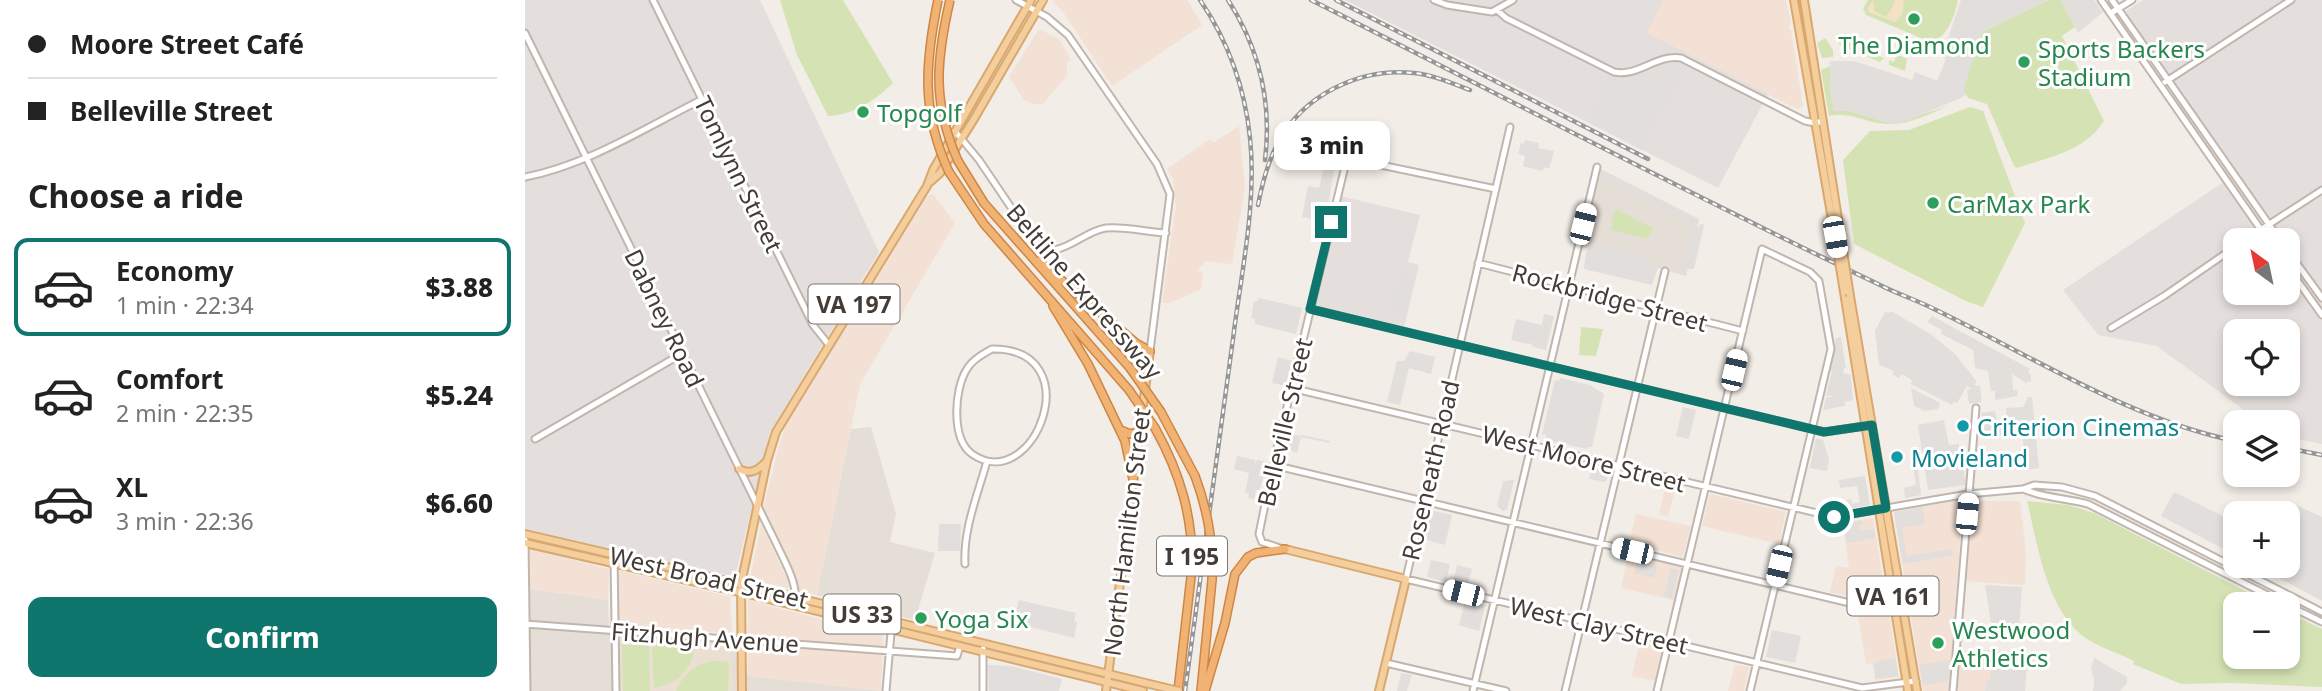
<!DOCTYPE html>
<meta charset="utf-8">
<style>
:root{--surface:#fff;--page:#f2f2f2;--text:#222;--muted:#767676;--line:#e0e0e0;--accent:#0f766e}
body{margin:0;font-family:"Noto Sans",sans-serif;background:var(--page);color:var(--text);height:100vh;display:flex;flex-direction:column;font-size:26px;white-space:nowrap}
*{box-sizing:border-box;margin:0}
p{font-size:23px;color:var(--muted)}
.icon{flex:none;width:38px;height:38px;fill:none;stroke:currentColor;stroke-width:2;stroke-linecap:round;stroke-linejoin:round}
.map{position:relative;flex:1;overflow:hidden}
.drawer{display:flex;flex-direction:column;background:var(--surface);width:525px}
.drawer>*{flex:none}
.guide{display:grid;align-content:center;height:154px;padding:0 28px;background:var(--surface)}
.needle{width:46px;rotate:327deg}
.controls{position:absolute;left:1698px;top:228px;display:grid;gap:14px}
.controls a{display:grid;place-items:center;width:77px;height:77px;border-radius:14px;background:var(--surface);box-shadow:0 4px 10px #0003;font-size:35px}
.end{position:absolute;width:32px;height:32px;margin:-16px;border:9px solid #0f766e;background:#fff;box-shadow:0 0 0 4px #fff}
.from{border-radius:50%}
.bubble{position:absolute;height:49px;border-radius:14px;background:var(--surface);box-shadow:0 4px 10px #0003;font-size:23px;font-weight:800;line-height:49px;text-align:center}
.car{position:absolute;width:21px;height:42px;margin:-21px -10px;border-radius:9px;box-shadow:0 0 5px 2px #0007;background:linear-gradient(#fff 24%,#345 0 40%,#fff 0 76%,#345 0 86%,#fff 0)}
.guide b{display:flex;align-items:center;gap:24px;height:66px;font-size:26px}
.guide b+b{border-top:2px solid var(--line)}
.guide i{width:18px;height:18px;background:var(--text)}
ul{padding:0;list-style:none}
li{display:flex;align-items:center;gap:21px;height:98px;margin:0 14px 10px;padding:0 14px;border:4px solid transparent;border-radius:14px}
li div{flex:1}
li b{display:block;font-size:26px}
li em{font-style:normal;font-weight:800}
li.on{border-color:var(--accent)}
li>.icon{width:63px;height:63px;stroke-width:1.5}
h2{padding:0 28px;font-size:32px;line-height:84px}
.button{display:flex;gap:14px;margin-top:auto;padding:14px 28px}
.button a{flex:1;height:80px;border-radius:14px;background:var(--accent);color:#fff;font-size:28px;font-weight:800;line-height:80px;text-align:center}
main{display:flex;flex:1;min-height:0}
.map>svg:first-child{display:block}
.residential{fill:#e5ded6}
.commercial{fill:#f2e1d4}
.industrial{fill:#e4dfdc;fill-rule:evenodd}
.education{fill:#eadfd2}
.green{fill:#d5e3b4}
.sand{fill:#f3e2c6}
.parking{fill:#e1dedc}
.lines{fill:none;stroke-linecap:round;stroke-linejoin:round}
.minor-casing{stroke:#c0b6ae;stroke-width:9}
.major-casing{stroke:#d9a86f;stroke-width:10}
.highway-casing{stroke:#cf8644;stroke-width:10}
.minor{stroke:#fff;stroke-width:5}
.major{stroke:#f5ce9d;stroke-width:6}
.highway{stroke:#f1b374;stroke-width:7}
.rail-casing{stroke:#969696;stroke-width:4.5}
.rail{stroke:#fff;stroke-width:2;stroke-dasharray:5;stroke-linecap:butt}
.major-bridge-casing{stroke:#d9a86f;stroke-width:10;stroke-linecap:butt}
.highway-bridge-casing{stroke:#cf8644;stroke-width:10;stroke-linecap:butt}
.major-bridge{stroke:#f5ce9d;stroke-width:6}
.highway-bridge{stroke:#f1b374;stroke-width:7}
.route{stroke:#0f766e;stroke-width:9}
.leisure-dot{fill:#2e9e5b;stroke:#fff;stroke-width:2.5}
.culture-dot{fill:#0f9aa8;stroke:#fff;stroke-width:2.5}
.labels{text-anchor:middle;dominant-baseline:central;stroke-width:6;stroke-linejoin:round;paint-order:stroke}
.shield{fill:#fff;stroke:#7c7773;stroke-width:2}
.shield-label{font-size:23px;font-weight:bold;fill:#443d37}
.leisure-label{font-size:24px;fill:#27864d;stroke:#fff;text-anchor:start}
.street-label{font-size:24px;fill:#443d37;stroke:#fff}
.culture-label{font-size:24px;fill:#0d838f;stroke:#fff;text-anchor:start}
</style>
<main>
<section class="drawer">
<div class="guide">
<b><i class="from"></i>Moore Street Café</b>
<b><i></i>Belleville Street</b>
</div>
<h2>Choose a ride</h2>
<ul>
<li class="on"><svg class="icon" aria-label="car" viewBox="0 0 24 24"><path d="M5 17H2v-5l4-1 3-4h7l3 4 3 1v5h-3M9 17h6M6 11h13"/><circle cx="7" cy="17" r="2"/><circle cx="17" cy="17" r="2"/></svg><div><b>Economy</b><p>1 min · 22:34</p></div><em>$3.88</em></li>
<li><svg class="icon" aria-label="car" viewBox="0 0 24 24"><path d="M5 17H2v-5l4-1 3-4h7l3 4 3 1v5h-3M9 17h6M6 11h13"/><circle cx="7" cy="17" r="2"/><circle cx="17" cy="17" r="2"/></svg><div><b>Comfort</b><p>2 min · 22:35</p></div><em>$5.24</em></li>
<li><svg class="icon" aria-label="car" viewBox="0 0 24 24"><path d="M5 17H2v-5l4-1 3-4h7l3 4 3 1v5h-3M9 17h6M6 11h13"/><circle cx="7" cy="17" r="2"/><circle cx="17" cy="17" r="2"/></svg><div><b>XL</b><p>3 min · 22:36</p></div><em>$6.60</em></li>
</ul>
<div class="button"><a>Confirm</a></div>
</section>
<div class="map">
<svg width="1797" height="691" viewBox="0 0 1797 691">
<rect width="100%" height="100%" fill="#f2ede7"/>
<!-- residential -->
<path class="residential" d="M1072,167L1174,219L1161,276L1053,246Z
M346,427L371,514L365,542L410,553L390,620L292,595L326,429Z
M0,588L83,600L84,627L180,632L216,640L223,676L361,691H0Z"/>
<!-- commercial -->
<path class="commercial" d="M527,0H662L677,25L587,86L539,13Z
M1138,0H1261L1266,23L1263,28L1266,30L1278,106L1273,109L1266,106L1122,33Z
M514,29L534,39L546,60L542,63V75L518,104H508L499,100L484,77Z
M714,126L720,187L707,264L681,261L672,271L678,272L676,289L645,303H637L651,205L648,182L649,180L642,169L685,139L688,143Z
M405,194H408L430,223L335,384L292,595L275,591L238,508L257,435L262,421L401,197Z
M1141,485L1151,487L1143,516L1134,515Z
M1185,494L1261,512L1254,544L1177,526Z
M1436,500L1435,541L1424,691H1398L1369,515L1370,512Z
M1451,501H1495L1501,553L1500,584L1497,585L1440,581L1446,507Z
M1111,514L1166,526L1158,557L1104,543Z
M1348,518L1360,592L1326,597L1305,592L1311,566L1324,568L1318,523Z
M236,524L265,585L263,588L225,579Z
M4,549L84,569L83,600L4,588Z
M1103,556L1157,568L1149,600L1096,588Z
M92,570L205,597L207,633L93,627Z
M223,600L358,635L356,691L223,676Z
M1360,603L1363,605L1374,677L1350,680L1348,663L1341,664L1332,608Z
M1115,642L1138,647L1131,681L1107,676Z
M1443,650L1502,654L1499,691H1431L1435,653Z
M1210,665L1224,667L1219,691H1203Z"/>
<!-- industrial -->
<path class="industrial" d="M0,0H235L354,252L245,432L208,585L0,532Z
M820,0H1138L1122,33L1243,94L1193,188Z
M1618,0H1797V444L1762,437V422H1735L1632,346L1573,335L1538,290L1697,183L1601,11ZM1710,240H1762V292H1710ZM1710,331H1762V383H1710Z
M815,196L895,215L883,262L894,265L879,328L788,307Z"/>
<!-- education -->
<path class="education" d="M94,635L207,645L208,691H95Z"/>
<!-- green -->
<path class="green" d="M255,0H318L368,83C349,101 329,115 303,116L272,55Z
M1343,0H1433C1430,16 1423,34 1408,43L1341,15L1338,8Z
M1524,0H1536L1550,27L1537,36L1579,121C1560,151 1524,157 1492,168L1489,166L1462,104L1443,98L1438,89L1457,32Z
M1313,33L1329,46L1359,58L1355,62L1315,45L1310,35Z
M1300,38L1308,50V57L1297,58L1292,43Z
M1372,54L1382,59L1380,71L1364,65V60L1369,62Z
M1305,66V89L1309,111L1323,110L1367,124L1426,105C1406,113 1384,125 1363,124C1340,124 1328,111 1304,116L1296,70Z
M1445,107L1458,111L1500,223L1458,307L1441,301L1329,244L1318,160L1345,131L1384,130Z
M1091,209L1128,228L1122,239L1086,230L1088,223L1085,222Z
M1056,327L1078,329L1071,356L1054,355Z
M1502,501L1543,505L1569,513L1746,604H1710V656H1762V612L1797,629V687L1706,683L1656,684L1608,664L1609,661C1591,652 1566,645 1552,631C1520,600 1512,542 1502,501Z
M97,645H124L125,691H98Z
M131,645L170,648C166,670 152,684 129,688L127,648Z
M188,661L204,662L203,691H151C158,674 170,664 188,661Z"/>
<!-- sand -->
<path class="sand" d="M1349,0V11L1361,17L1370,3L1369,0H1378C1380,9 1377,16 1370,22L1343,12V7Z"/>
<!-- parking -->
<path class="parking" d="M1436,0H1524L1457,32L1439,88L1441,94L1438,97L1384,120L1367,124L1323,111H1308L1305,89V61H1329L1387,80L1390,72L1412,81L1421,59L1417,57Z
M1536,0H1569L1578,12L1553,33Z
M1142,63L1160,65L1116,150L1062,121L1084,76L1105,78Z
M1000,140L1014,143L1013,148L1029,151L1024,169L1019,167L1018,171L998,166L1000,156L993,154L996,143L999,144Z
M791,146L817,147L814,164L809,171L800,222L777,217L783,186L794,188L799,167H803L804,163L782,155Z
M1081,174L1169,218L1165,223L1075,178Z
M1176,224L1179,225L1169,269H1156L1165,231H1168Z
M1066,243L1120,256V260L1134,264L1127,285L1059,269L1061,252Z
M875,275L890,279L881,312L867,309Z
M734,298L777,308L771,334L730,324V319L726,318L729,301H732Z
M1366,311L1407,335L1431,355L1452,382L1449,384L1451,386H1455L1457,402L1444,404L1442,390L1446,389L1439,383L1442,386L1432,403L1429,402L1427,405L1386,384L1387,380L1377,374L1374,378L1367,374L1369,371L1354,365L1350,331L1360,312L1364,313Z
M1019,314L1029,316L1021,350L1008,347L1006,343L1003,344L986,340L991,319L1017,325Z
M1407,316L1505,369L1503,372L1506,375V382L1503,381L1501,383L1487,374L1488,390H1492L1493,396L1470,400V391H1466L1463,371L1450,368L1448,350L1416,334L1417,330L1402,322Z
M1316,337L1321,368H1319L1318,373L1326,375L1328,400L1320,402V406L1298,410L1301,398L1311,395L1301,396L1307,371L1305,370L1311,338Z
M885,351L910,357L906,374L884,368L875,405L862,402L872,361H879Z
M753,357L768,361L761,386L747,383Z
M1035,378L1065,385L1079,394L1067,447H1063L1062,449L1021,440V435L1017,434L1030,380L1034,381Z
M1386,388L1415,403L1413,409L1399,411L1389,406Z
M1503,397H1507L1514,468L1501,470L1497,430L1501,428L1496,429V433L1488,434L1487,430L1480,431V434L1465,437L1464,433H1460L1456,413L1470,411L1472,424L1482,421L1481,408L1498,407Z
M1158,407L1171,410L1164,439L1151,436Z
M1419,420L1424,445L1434,444L1441,485L1403,490L1393,425Z
M762,433L776,436L777,435L805,441V443L776,437L772,453L758,447Z
M1291,438L1298,440L1304,460L1302,471L1285,468Z
M1386,453H1391L1396,495L1380,498L1379,488L1391,485Z
M712,456L730,460V464L732,460L742,462L740,468H736L734,475L738,477L735,490H731L729,499L723,498L724,494L720,493L724,473L709,469Z
M1067,468L1084,471L1081,482L1064,479Z
M1340,476L1345,505L1318,510L1317,501L1326,499L1327,504L1335,502L1332,486L1315,488L1314,480Z
M989,480L982,510L978,511L972,506L978,481Z
M1649,492L1710,522V555L1636,516Z
M1771,505L1797,517V601L1730,565H1762V523Z
M1397,507L1400,524L1377,528L1382,556L1427,549L1428,555L1378,564L1369,512Z
M905,510L927,515L920,545L898,539Z
M1337,520L1338,524L1334,526L1335,531L1349,529L1350,538L1322,543L1319,524Z
M414,524H436L435,551H413Z
M906,560L925,564L921,582L902,577Z
M1112,562L1132,566L1129,578L1109,573Z
M932,565L947,569L942,587L928,583Z
M1146,568L1154,570L1147,599L1139,597Z
M1460,585L1497,587L1494,631L1467,629Z
M494,600L551,613L549,621L552,622L549,638L493,624V620L489,619Z
M940,601L960,605L954,631L934,625Z
M1247,630L1276,636L1270,663L1241,657Z
M1443,649L1503,653L1500,691H1460L1461,681L1465,680L1467,663L1442,661Z
M1370,658L1373,676L1351,679L1348,663Z
M1569,658L1602,677V683L1595,691H1568L1569,680L1566,668Z
M1426,660L1423,681L1398,685L1394,665Z
M463,665L486,666L537,679L534,691H464Z
M876,673L887,675L882,691H872Z"/>
<g class="lines">
<defs>
<path id="minor" d="M128,0L288,325L304,345
M491,0L522,17L543,35L632,164L645,194L625,351
M909,0L922,5L967,12L988,0
M1576,0L1743,240
M1587,0L1755,240
M972,10L981,18L1089,72C1114,77 1131,54 1156,58L1280,121L1290,123L1298,121
M1586,13L1607,0
M0,33L251,543C259,561 275,586 269,605
M1640,82L1766,0
M985,127L881,579L1337,688L1391,681
M430,131L454,160L508,240C529,267 556,231 581,228C599,226 622,232 641,233
M0,177C63,165 121,127 178,99
M1720,240L1797,190
M1762,250L1797,298
M953,263L1218,331
M1762,266L1797,315
M785,309L1299,432L1347,425
M1586,328L1639,296L1710,247
M467,349C567,348 509,497 447,454C426,439 429,389 442,369C447,360 458,354 467,349Z
M766,388L1309,517L1443,494L1498,489L1509,485L1537,487L1570,496L1797,612
M10,439L158,353
M748,465L1329,604L1376,596
M1498,489C1518,498 1542,498 1563,504L1760,604
M0,540L2,691
M755,548L737,542L734,534L748,465L822,158L971,189
M89,555L91,691
M440,564C438,529 453,494 462,461
M1762,605L1797,622
M0,624L432,656L435,646
M458,649V691
M861,663L981,691
M361,691L367,621
M948,691L1072,167
M1040,691L1140,271
M1132,691L1237,249L1285,272L1294,281L1306,349L1225,691
M1428,691L1451,408"/>
<path id="major" d="M1269,0L1310,237
M1279,0L1316,238
M405,182L415,173L449,119L518,0
M1319,292L1383,691
M1325,296L1392,691
M214,469C226,476 234,469 242,461
M0,534L228,587L637,687
M0,543L227,595L618,691
M760,549L881,579L854,691
M217,691L216,584L242,461L251,432L402,186L408,170L506,0
M581,691L625,351"/>
<path id="highway" d="M433,161L459,203L605,368
M424,172L459,224L604,390
M514,261L611,343L625,351
M528,306L563,364L600,441L609,484
M636,412L670,476
M630,428C655,473 668,516 667,568L653,691
M596,430L605,434L615,431
M676,691L687,580
M680,691L700,623L710,574L723,557L731,553L760,549"/>
</defs>
<!-- minor casing -->
<use href="#minor" class="minor-casing"/>
<!-- major casing -->
<use href="#major" class="major-casing"/>
<!-- highway casing -->
<use href="#highway" class="highway-casing"/>
<!-- minor -->
<use href="#minor" class="minor"/>
<!-- major -->
<use href="#major" class="major"/>
<!-- highway -->
<use href="#highway" class="highway"/>
<defs>
<path id="rail" d="M703,0C734,48 747,103 740,160
M786,0C975,95 1162,193 1353,284C1372,294 1392,300 1411,310C1509,357 1602,418 1710,441
M811,0L1123,159
M733,205C737,184 742,163 753,143C778,95 835,67 889,73C908,75 927,83 945,90
M1762,448L1797,455
M660,691C676,574 692,456 708,339C716,273 732,204 725,138C720,89 703,41 675,0"/>
</defs>
<!-- rail casing -->
<use href="#rail" class="rail-casing"/>
<!-- rail -->
<use href="#rail" class="rail"/>
<defs>
<path id="major-bridge" d="M1310,237L1319,292
M1316,238L1325,296
M637,687L654,691"/>
<path id="highway-bridge" d="M413,0C400,63 396,112 424,172
M425,0C411,61 407,102 433,161
M605,368L636,412
M604,390L630,428
M670,476C683,511 689,543 687,580"/>
</defs>
<!-- major-bridge casing -->
<use href="#major-bridge" class="major-bridge-casing"/>
<!-- highway-bridge casing -->
<use href="#highway-bridge" class="highway-bridge-casing"/>
<!-- major-bridge -->
<use href="#major-bridge" class="major-bridge"/>
<!-- highway-bridge -->
<use href="#highway-bridge" class="highway-bridge"/>
</g>
<g class="lines">
<!-- route -->
<path class="route" d="M806,222L785,309L1299,432L1347,425L1361,508L1309,517"/>
</g>
<!-- markers -->
<g class="leisure-dot">
<circle cx="1389" cy="19" r="7"/>
<circle cx="1499" cy="62" r="7"/>
<circle cx="338" cy="112" r="7"/>
<circle cx="1408" cy="203" r="7"/>
<circle cx="396" cy="618" r="7"/>
<circle cx="1413" cy="643" r="7"/>
</g>
<g class="culture-dot">
<circle cx="1438" cy="426" r="7"/>
<circle cx="1372" cy="457" r="7"/>
</g>
<g class="labels">
<!-- shield labels -->
<g class="shield">
<rect x="283.5" y="284.5" width="91" height="39" rx="5"/>
<rect x="632" y="536.5" width="70" height="39" rx="5"/>
<rect x="1322.5" y="576.5" width="91" height="39" rx="5"/>
<rect x="298.5" y="594.5" width="77" height="39" rx="5"/>
</g>
<g class="shield-label">
<text x="329" y="304">VA 197</text>
<text x="667" y="556">I 195</text>
<text x="1368" y="596">VA 161</text>
<text x="337" y="614">US 33</text>
</g>
<!-- leisure labels -->
<g class="leisure-label">
<text x="1389" y="44" text-anchor="middle">The Diamond</text>
<text x="1513" y="48">Sports Backers<tspan x="1513" dy="28">Stadium</tspan></text>
<text x="352" y="112">Topgolf</text>
<text x="1422" y="203">CarMax Park</text>
<text x="410" y="618">Yoga Six</text>
<text x="1427" y="629">Westwood<tspan x="1427" dy="28">Athletics</tspan></text>
</g>
<!-- street labels -->
<g class="street-label">
<text transform="translate(214 174) rotate(64)">Tomlynn Street</text>
<text transform="translate(560 291) rotate(49)">Beltline Expressway</text>
<text transform="translate(1085 297) rotate(15)">Rockbridge Street</text>
<text transform="translate(140 318) rotate(64)">Dabney Road</text>
<text transform="translate(759 422) rotate(-77)">Belleville Street</text>
<text transform="translate(1059 458) rotate(14)">West Moore Street</text>
<text transform="translate(905 470) rotate(-77)">Roseneath Road</text>
<text transform="translate(601 532) rotate(-83)">North Hamilton Street</text>
<text transform="translate(184 577) rotate(13)">West Broad Street</text>
<text transform="translate(1074 625) rotate(13)">West Clay Street</text>
<text transform="translate(180 637) rotate(4)">Fitzhugh Avenue</text>
</g>
<!-- culture labels -->
<g class="culture-label">
<text x="1452" y="426">Criterion Cinemas</text>
<text x="1386" y="457">Movieland</text>
</g>
</g>
</svg>
<div class="controls">
<a><svg class="needle" viewBox="-14 -14 28 28"><path d="M0-13l5 13h-10z" fill="#e53935"/><path d="M0 13l5-13h-10z" fill="#767676"/></svg></a>
<a><svg class="icon" aria-label="locate" viewBox="0 0 24 24"><circle cx="12" cy="12" r="6"/><path d="M12 2v4M12 18v4M2 12h4M18 12h4"/></svg></a>
<a><svg class="icon" aria-label="layers" viewBox="0 0 24 24"><path d="M12 4l9 5-9 5-9-5zM3 14l9 5 9-5"/></svg></a>
<a>+</a>
<a>−</a>
</div>
<i class="end from" style="left:1309px;top:517px"></i>
<i class="end" style="left:806px;top:222px"></i>
<div class="bubble" style="left:749px;top:121px;width:116px">3 min</div>
<i class="car" style="left:1058px;top:224px;rotate:14deg"></i>
<i class="car" style="left:1310px;top:237px;rotate:170deg"></i>
<i class="car" style="left:1209px;top:370px;rotate:13deg"></i>
<i class="car" style="left:1442px;top:514px;rotate:5deg"></i>
<i class="car" style="left:1107px;top:551px;rotate:283deg"></i>
<i class="car" style="left:1254px;top:566px;rotate:193deg"></i>
<i class="car" style="left:938px;top:593px;rotate:284deg"></i>
</div>
</main>
